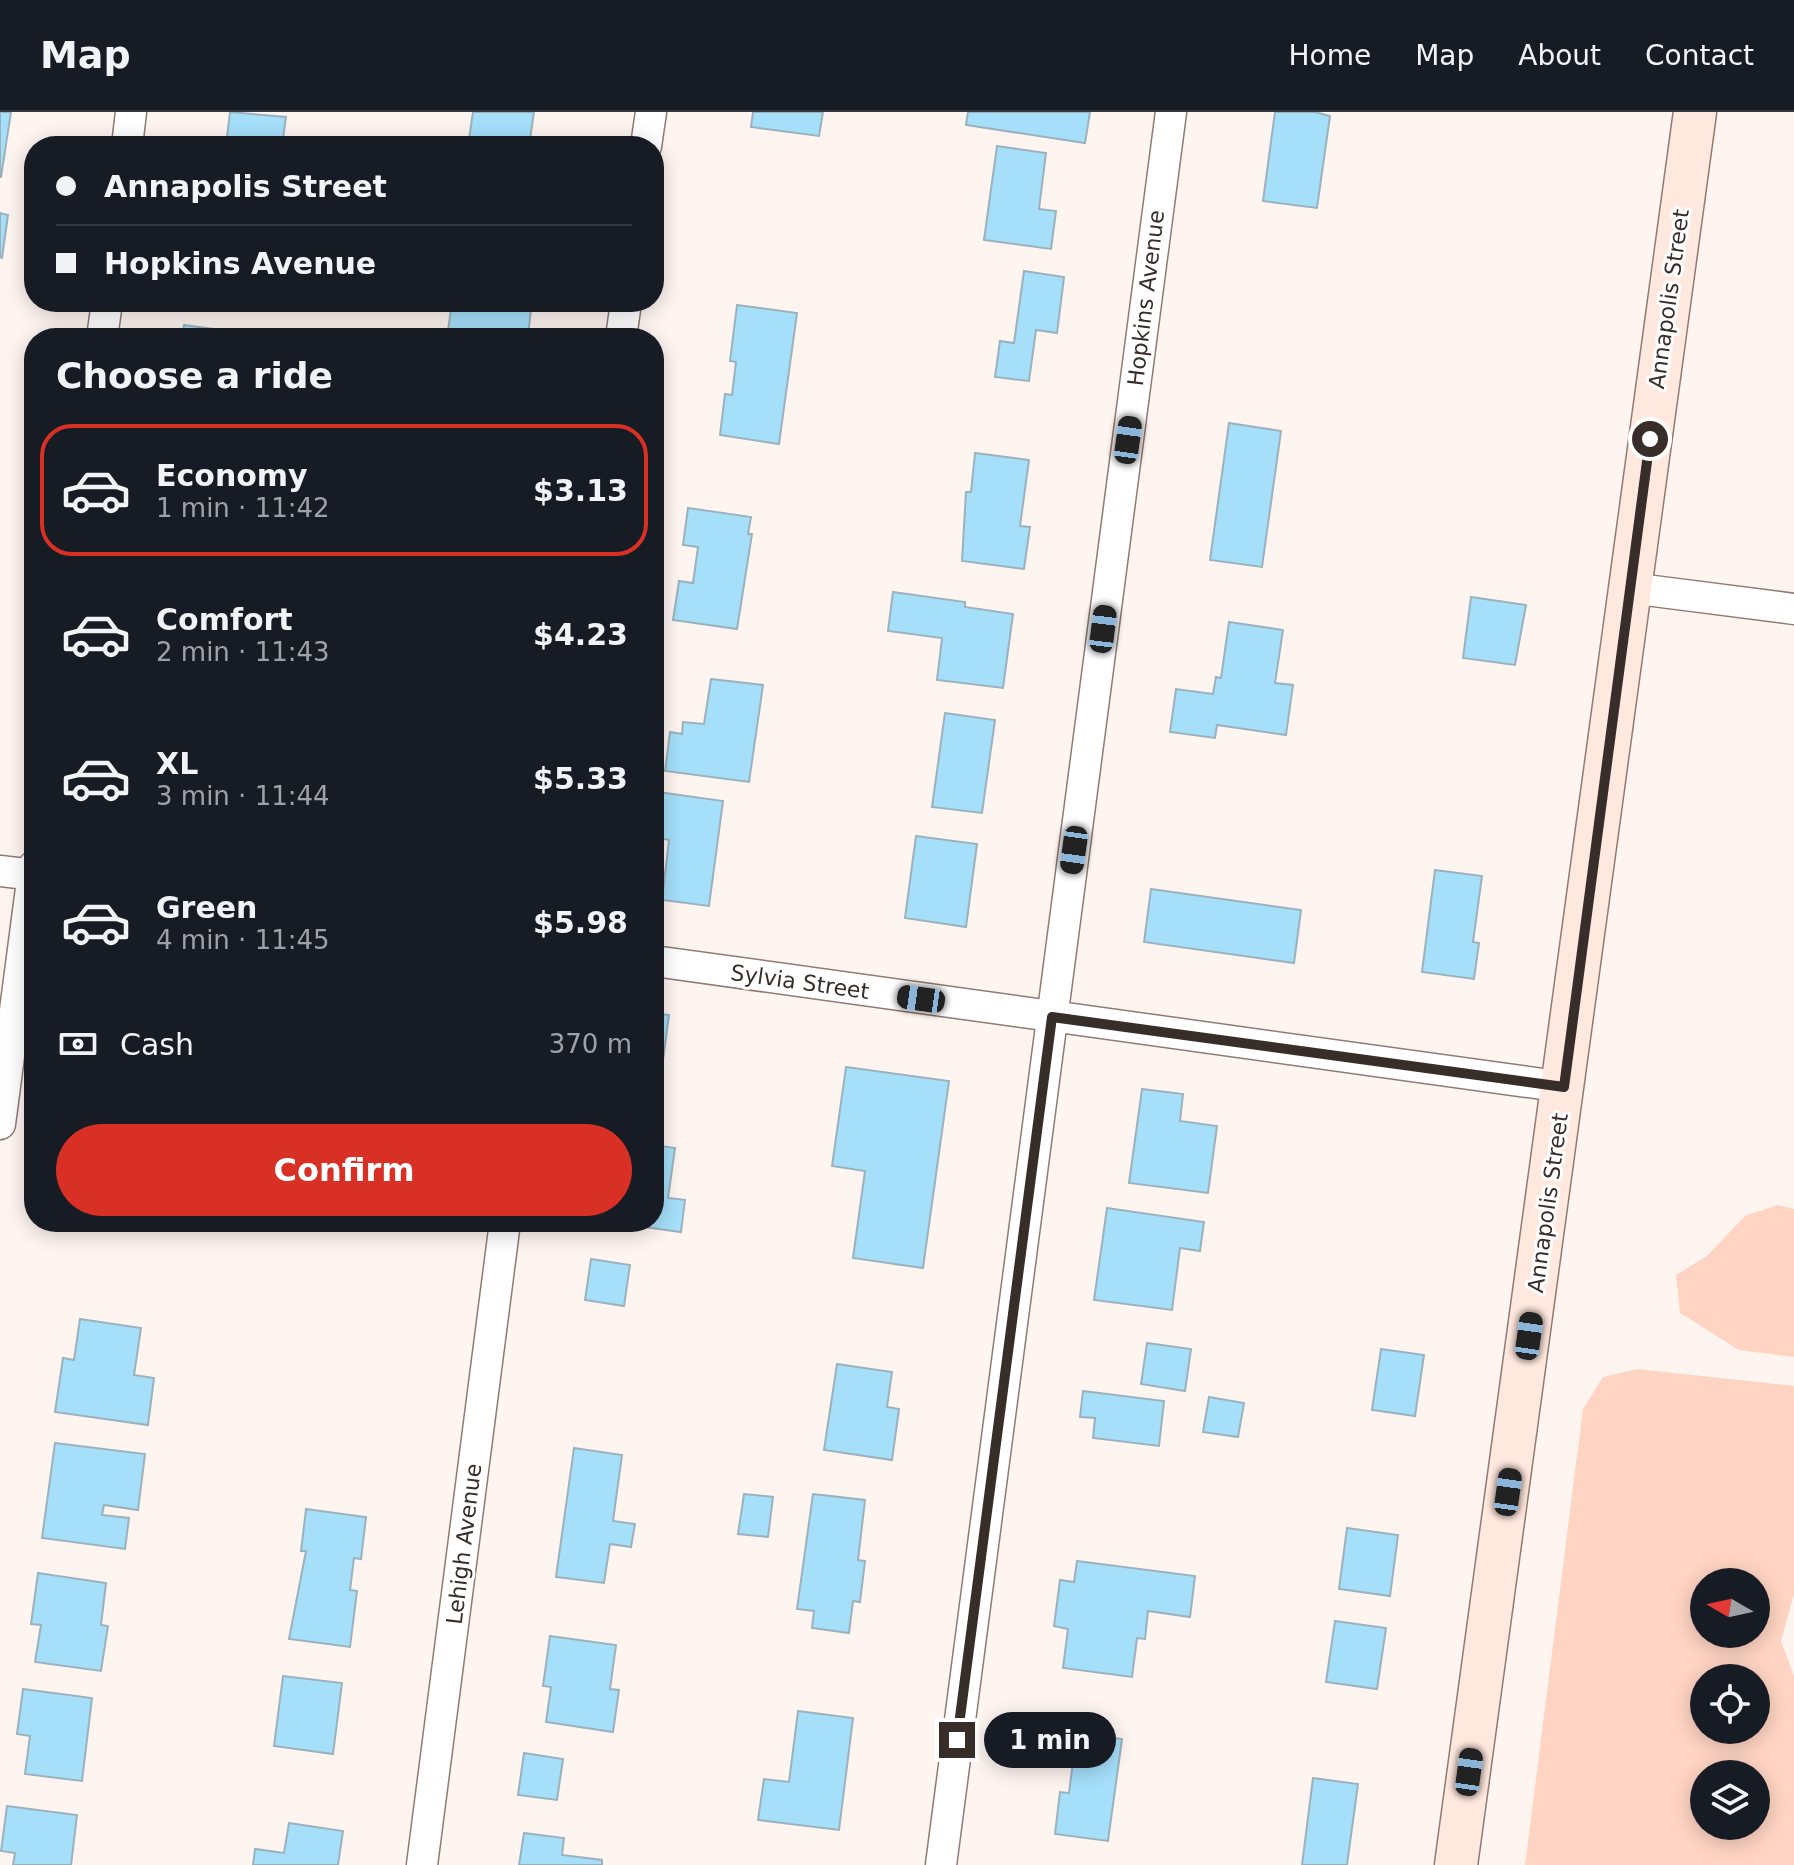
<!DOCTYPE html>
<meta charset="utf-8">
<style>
:root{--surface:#171b24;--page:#242831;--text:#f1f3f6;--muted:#9ea1a6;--line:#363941;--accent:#d93025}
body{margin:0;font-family:"DejaVu Sans",sans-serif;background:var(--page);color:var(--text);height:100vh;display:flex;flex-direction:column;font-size:30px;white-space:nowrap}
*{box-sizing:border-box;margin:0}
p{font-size:26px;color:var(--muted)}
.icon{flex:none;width:44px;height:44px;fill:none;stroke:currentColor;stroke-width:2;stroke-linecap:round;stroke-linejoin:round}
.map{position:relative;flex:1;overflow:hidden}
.panel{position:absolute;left:24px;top:216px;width:640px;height:904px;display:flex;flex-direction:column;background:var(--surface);border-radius:32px;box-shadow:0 4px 20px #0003}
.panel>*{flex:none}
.banner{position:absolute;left:24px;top:24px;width:640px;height:176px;border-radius:32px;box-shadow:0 4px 20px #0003;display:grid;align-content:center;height:176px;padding:0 32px;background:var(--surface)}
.needle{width:52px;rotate:279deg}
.fabs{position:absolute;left:1690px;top:1456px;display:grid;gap:16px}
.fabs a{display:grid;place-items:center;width:80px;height:80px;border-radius:50%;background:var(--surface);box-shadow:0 4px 20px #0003;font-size:40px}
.end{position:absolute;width:36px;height:36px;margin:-18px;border:10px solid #372e2a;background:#fff;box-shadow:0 0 0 4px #fff}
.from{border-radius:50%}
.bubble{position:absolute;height:56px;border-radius:28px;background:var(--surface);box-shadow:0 4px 20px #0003;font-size:26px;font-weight:700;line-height:56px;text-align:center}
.car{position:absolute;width:24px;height:48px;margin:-24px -12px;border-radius:10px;box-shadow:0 0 6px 2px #0007;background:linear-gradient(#222 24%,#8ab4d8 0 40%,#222 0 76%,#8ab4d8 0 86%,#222 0)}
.banner b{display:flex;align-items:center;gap:28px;height:76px;font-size:30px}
.banner b+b{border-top:2px solid var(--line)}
.banner i{width:20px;height:20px;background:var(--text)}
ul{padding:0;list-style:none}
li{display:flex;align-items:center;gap:24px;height:132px;margin:0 16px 12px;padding:0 16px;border:4px solid transparent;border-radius:32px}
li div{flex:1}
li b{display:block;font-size:30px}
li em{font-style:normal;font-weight:700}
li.selected{border-color:var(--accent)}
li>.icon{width:72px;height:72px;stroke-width:1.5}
h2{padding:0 32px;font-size:36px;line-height:96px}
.pay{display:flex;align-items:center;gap:20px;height:88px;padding:0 32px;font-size:30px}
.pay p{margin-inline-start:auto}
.button{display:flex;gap:16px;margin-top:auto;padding:16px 32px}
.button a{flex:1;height:92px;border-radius:48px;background:var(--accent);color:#fff;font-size:32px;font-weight:700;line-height:92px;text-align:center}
header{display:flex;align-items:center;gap:48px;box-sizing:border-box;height:112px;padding:0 40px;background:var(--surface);border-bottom:2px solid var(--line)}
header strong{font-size:38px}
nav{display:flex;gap:44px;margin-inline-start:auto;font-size:28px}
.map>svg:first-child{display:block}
.green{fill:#ffd4c3;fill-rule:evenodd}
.building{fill:#a5dffa;stroke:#9bb2bd;stroke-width:2}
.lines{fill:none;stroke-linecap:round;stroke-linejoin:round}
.street-casing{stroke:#907b72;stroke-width:33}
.secondary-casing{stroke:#907b72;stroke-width:45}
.street{stroke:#fff;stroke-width:30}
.secondary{stroke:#ffe8de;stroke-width:42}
.route{stroke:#372e2a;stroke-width:10}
.labels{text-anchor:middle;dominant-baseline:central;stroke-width:6;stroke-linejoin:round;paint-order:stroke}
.street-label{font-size:22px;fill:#372e2a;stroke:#fff}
</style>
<header>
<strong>Map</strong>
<nav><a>Home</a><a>Map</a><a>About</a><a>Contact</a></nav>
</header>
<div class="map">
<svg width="1794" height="1753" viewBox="0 0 1794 1753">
<rect width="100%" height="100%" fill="#fef4f0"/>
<!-- green -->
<path class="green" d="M1778,1093L1794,1097V1245L1739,1238L1680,1201L1676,1163L1707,1144L1745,1104Z
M1637,1257L1794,1274V1482L1781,1529L1794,1564V1753H1525L1583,1297L1603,1265ZM1704,1470H1756V1522H1704ZM1704,1566H1756V1618H1704ZM1704,1662H1756V1714H1704Z"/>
<!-- building -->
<path class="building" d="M0,0H11L1,65H0Z
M230,0L286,5L282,34H226Z
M473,0H534L529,34H468Z
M753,0H823L819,24L751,15Z
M968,0H1090L1085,31L966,13Z
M1275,0H1315L1330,4L1317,96L1263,89Z
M997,34L1046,41L1039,97L1056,99L1051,137L984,128Z
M0,101L8,103L2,146L0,145Z
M1024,159L1064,165L1057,221L1036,218L1029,269L995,265L1000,229L1014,231Z
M452,190L531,196L528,226H447Z
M737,193L797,201L779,332L720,323L725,282L732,283L736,250L730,249Z
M184,213L280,226H182Z
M1229,311L1281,319L1262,455L1210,448Z
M975,341L1029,348L1020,414L1030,415L1024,457L962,449L966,380H971Z
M688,396L751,405L748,422H752L737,517L673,508L679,469L693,471L698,435L683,433Z
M893,480L965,490V495L1013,502L1003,576L937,568L942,526L888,519Z
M1471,485L1526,493L1515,553L1463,546Z
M1229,510L1283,518L1275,571L1293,573L1286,623L1217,613L1215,626L1170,620L1176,577L1213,582L1216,565L1221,566Z
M711,567L763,573L749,670L665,659L670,620L682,622L683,610L704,612Z
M945,601L995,608L982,701L932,695Z
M658,680L723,689L709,794L662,788L669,728L654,725Z
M916,724L977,732L966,815L905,806Z
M1435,758L1482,764L1473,830L1479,831L1474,867L1422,860Z
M1151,777L1301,798L1294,851L1144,830Z
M654,901L669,903L663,948L654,947Z
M846,955L949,969L923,1156L853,1146L865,1059L832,1054Z
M654,963L662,964L655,1009H654Z
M1142,977L1183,982L1180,1009L1217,1014L1208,1081L1129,1071Z
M654,1033L675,1036L668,1086L685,1088L681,1120L608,1110H654Z
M1107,1096L1204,1110L1200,1139L1180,1136L1172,1198L1094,1188Z
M591,1147L630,1153L624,1194L585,1188Z
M80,1207L141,1216L134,1263L154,1266L148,1313L55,1300L63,1246L74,1248Z
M1147,1231L1191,1237L1185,1279L1141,1272Z
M1381,1237L1424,1243L1415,1304L1372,1298Z
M837,1252L892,1260L887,1295L899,1297L892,1348L824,1338Z
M1083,1279L1164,1289L1159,1334L1093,1326L1095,1306L1080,1305Z
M1209,1285L1244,1291L1238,1325L1203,1320Z
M55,1331L145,1342L138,1398L104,1393L102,1403L129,1406L125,1437L42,1426Z
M574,1336L622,1343L613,1409L635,1412L631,1435L610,1432L604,1471L556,1465Z
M744,1382L773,1385L768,1425L738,1422Z
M813,1382L865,1388L858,1448L865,1449L860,1490L853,1489L849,1521L812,1516L814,1499L797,1497Z
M306,1397L366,1405L361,1447L354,1446L350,1478L357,1479L350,1535L289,1527L306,1439H301Z
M1347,1416L1398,1423L1390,1484L1339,1477Z
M1077,1449L1195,1464L1190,1505L1148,1499L1145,1527L1137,1526L1132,1565L1063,1556L1068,1517L1054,1514L1060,1468L1074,1470Z
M38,1461L106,1471L101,1513L108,1514L101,1559L35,1550L41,1513L31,1512Z
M1335,1509L1386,1516L1377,1577L1326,1570Z
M550,1524L616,1533L610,1577L619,1578L613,1620L546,1610L551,1575L543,1574Z
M283,1564L342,1571L333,1642L274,1634Z
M23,1577L92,1586L82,1669L25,1662L30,1624L17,1622Z
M798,1599L853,1606L839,1718L758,1708L764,1667L789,1670Z
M1042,1604L1087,1610L1086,1622L1122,1627L1108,1729L1055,1722L1060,1680L1069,1681L1073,1649L1037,1644Z
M524,1641L563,1647L557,1688L518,1683Z
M1313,1666L1358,1672L1347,1753H1302Z
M7,1694L77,1703L71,1753H13L15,1741L1,1739Z
M289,1711L343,1719L338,1753H253L255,1737L284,1741Z
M524,1721L564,1726L562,1743L602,1748V1753H519Z"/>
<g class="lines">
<defs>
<path id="street" d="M127,34L131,0
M646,34L651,0
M102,226L107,190
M621,226L626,190
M1630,476L1794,497
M0,759L34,763
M654,849L1564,975
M0,1012L34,754
M422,1753L505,1110
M941,1753L1171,0"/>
<path id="secondary" d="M1456,1753L1695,0"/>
</defs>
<!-- street casing -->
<use href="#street" class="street-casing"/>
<!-- secondary casing -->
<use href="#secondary" class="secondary-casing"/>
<!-- street -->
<use href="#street" class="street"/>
<!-- secondary -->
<use href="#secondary" class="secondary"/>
</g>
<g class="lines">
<!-- route -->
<path class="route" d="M957,1628L1052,905L1564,975L1650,327"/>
</g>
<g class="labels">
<!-- street labels -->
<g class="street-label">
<text transform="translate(1146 186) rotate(-83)">Hopkins Avenue</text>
<text transform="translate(1669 187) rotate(-82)">Annapolis Street</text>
<text transform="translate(800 870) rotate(8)">Sylvia Street</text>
<text transform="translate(1548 1091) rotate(-82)">Annapolis Street</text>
<text transform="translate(464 1432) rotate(-83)">Lehigh Avenue</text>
</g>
</g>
</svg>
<div class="fabs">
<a><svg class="needle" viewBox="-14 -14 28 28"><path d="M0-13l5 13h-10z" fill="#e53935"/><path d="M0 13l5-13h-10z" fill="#9ea1a6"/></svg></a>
<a><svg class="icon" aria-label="locate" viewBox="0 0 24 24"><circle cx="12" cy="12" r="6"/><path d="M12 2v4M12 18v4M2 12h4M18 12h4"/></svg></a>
<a><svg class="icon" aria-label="layers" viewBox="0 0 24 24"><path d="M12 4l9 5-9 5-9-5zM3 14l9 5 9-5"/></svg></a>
</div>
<i class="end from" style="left:1650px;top:327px"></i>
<i class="end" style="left:957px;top:1628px"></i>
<div class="bubble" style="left:984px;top:1600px;width:132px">1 min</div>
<i class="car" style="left:1128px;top:328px;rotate:8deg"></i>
<i class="car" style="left:1103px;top:517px;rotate:7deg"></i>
<i class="car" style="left:1074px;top:738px;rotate:188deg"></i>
<i class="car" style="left:921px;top:887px;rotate:278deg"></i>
<i class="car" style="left:1529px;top:1224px;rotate:8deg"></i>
<i class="car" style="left:1508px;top:1380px;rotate:8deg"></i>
<i class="car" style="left:1469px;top:1660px;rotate:8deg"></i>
<div class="banner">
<b><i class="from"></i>Annapolis Street</b>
<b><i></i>Hopkins Avenue</b>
</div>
<section class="panel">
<h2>Choose a ride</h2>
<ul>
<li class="selected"><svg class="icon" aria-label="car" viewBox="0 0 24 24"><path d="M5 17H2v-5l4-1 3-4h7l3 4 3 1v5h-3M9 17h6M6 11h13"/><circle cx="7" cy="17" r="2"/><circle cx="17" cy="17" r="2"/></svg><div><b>Economy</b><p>1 min · 11:42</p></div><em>$3.13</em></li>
<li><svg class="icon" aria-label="car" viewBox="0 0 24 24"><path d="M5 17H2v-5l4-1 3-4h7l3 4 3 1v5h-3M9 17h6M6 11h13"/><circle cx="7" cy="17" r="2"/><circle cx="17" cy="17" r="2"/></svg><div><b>Comfort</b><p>2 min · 11:43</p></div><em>$4.23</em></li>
<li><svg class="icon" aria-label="car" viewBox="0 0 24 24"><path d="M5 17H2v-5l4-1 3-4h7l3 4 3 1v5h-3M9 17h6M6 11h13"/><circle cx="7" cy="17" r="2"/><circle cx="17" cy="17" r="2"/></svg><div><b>XL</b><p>3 min · 11:44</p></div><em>$5.33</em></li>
<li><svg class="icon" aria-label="car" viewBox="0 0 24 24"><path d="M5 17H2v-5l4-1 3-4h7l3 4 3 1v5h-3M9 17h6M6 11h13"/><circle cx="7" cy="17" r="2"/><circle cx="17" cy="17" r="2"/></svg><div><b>Green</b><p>4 min · 11:45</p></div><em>$5.98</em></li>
</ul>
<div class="pay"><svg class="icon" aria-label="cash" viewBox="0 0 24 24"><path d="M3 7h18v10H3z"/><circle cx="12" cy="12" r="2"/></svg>Cash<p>370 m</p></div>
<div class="button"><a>Confirm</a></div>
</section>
</div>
